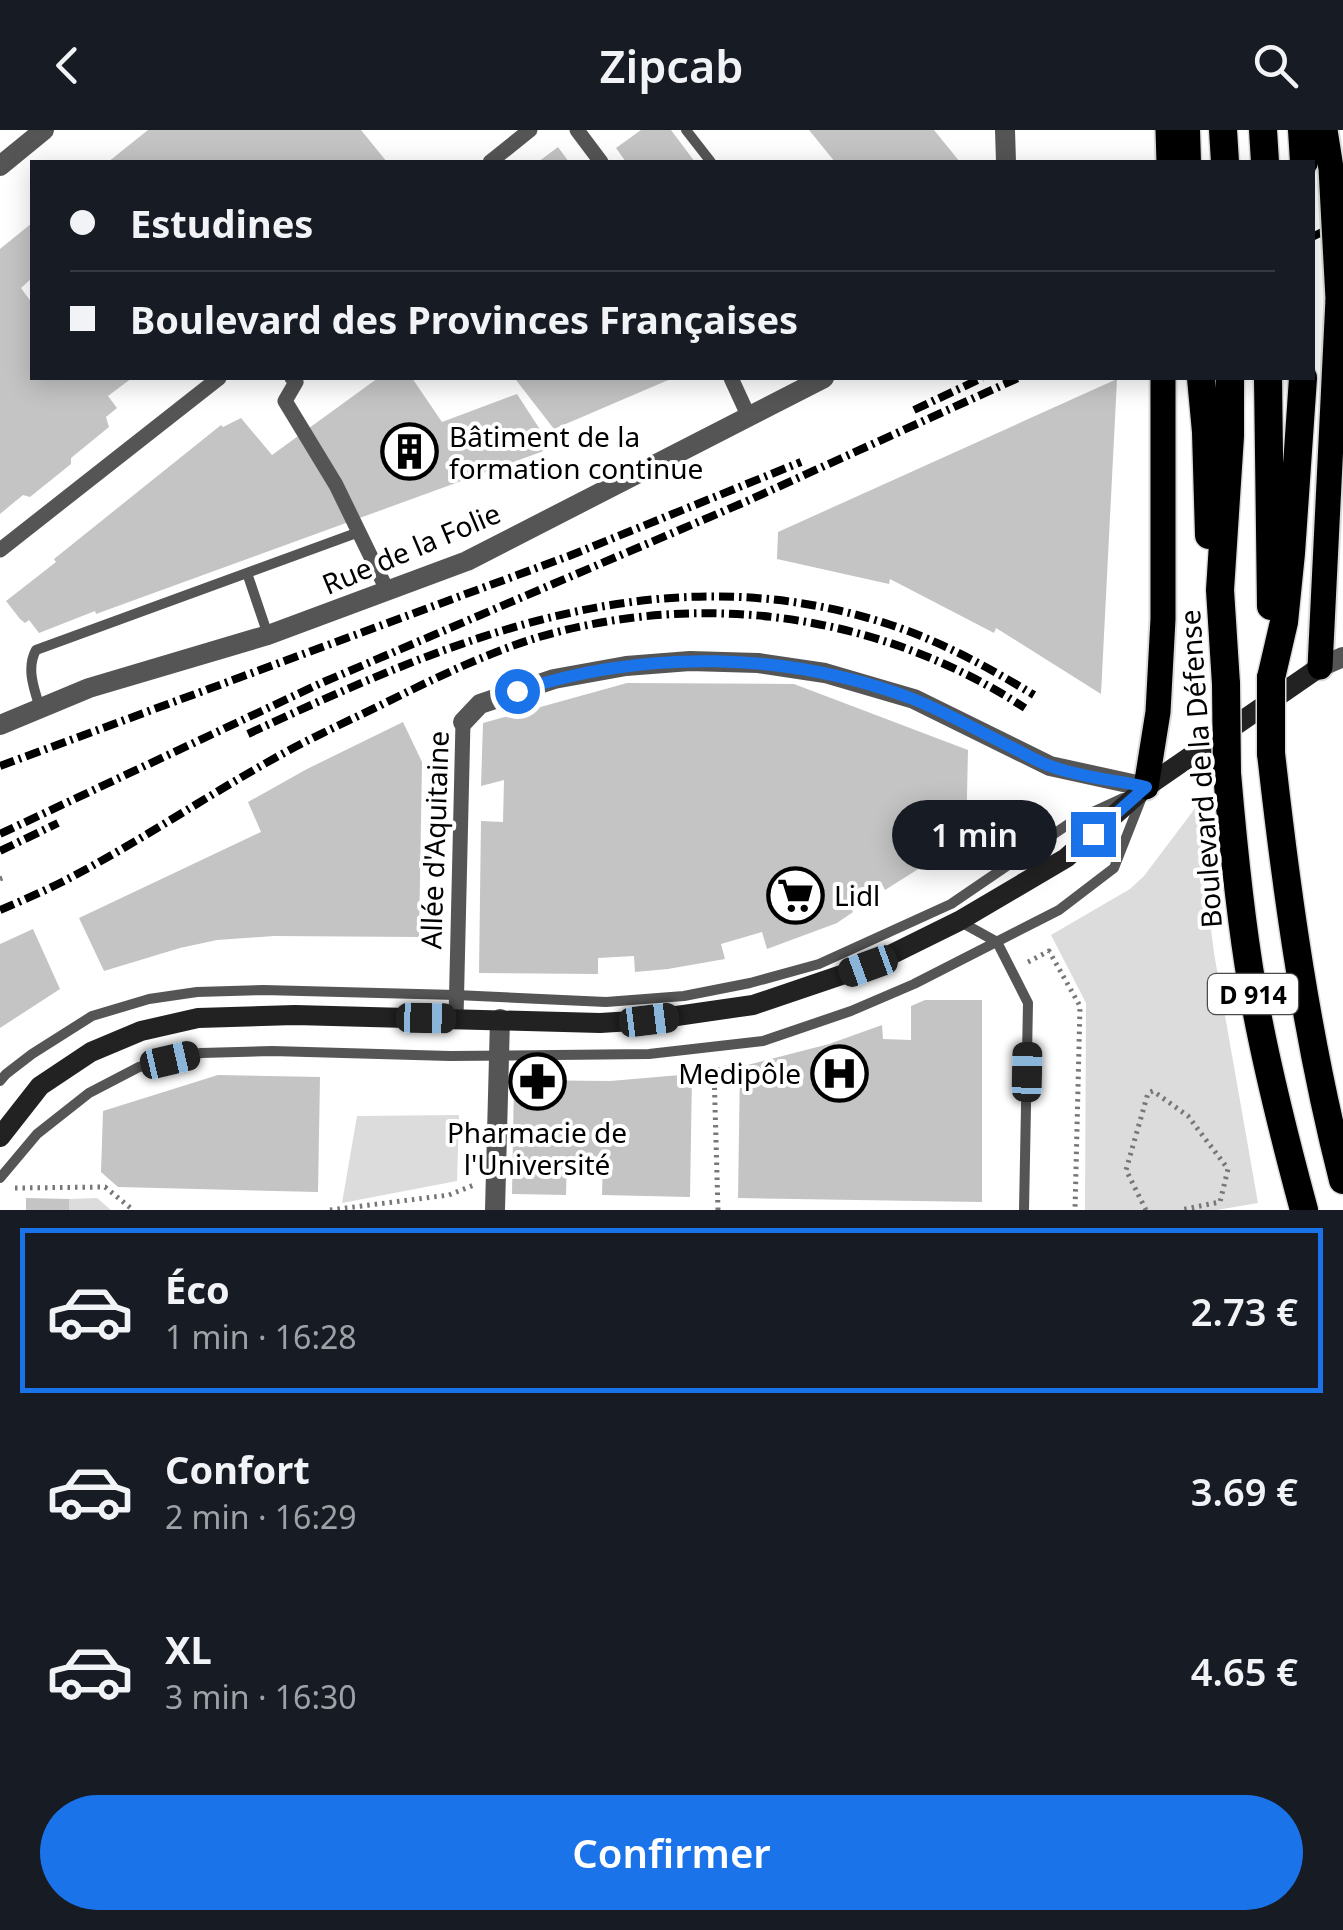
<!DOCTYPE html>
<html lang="fr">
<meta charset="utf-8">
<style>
:root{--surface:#171b24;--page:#20242c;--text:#f1f3f6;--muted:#9ea1a6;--line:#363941;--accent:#1a73e8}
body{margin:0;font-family:"Noto Sans",sans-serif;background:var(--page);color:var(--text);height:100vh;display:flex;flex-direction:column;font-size:38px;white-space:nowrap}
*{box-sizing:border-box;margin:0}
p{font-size:32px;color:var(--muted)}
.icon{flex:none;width:55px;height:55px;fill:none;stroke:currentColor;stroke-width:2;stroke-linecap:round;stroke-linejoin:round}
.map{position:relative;height:1080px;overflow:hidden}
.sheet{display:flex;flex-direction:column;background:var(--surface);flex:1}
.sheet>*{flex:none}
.guide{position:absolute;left:30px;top:30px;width:1285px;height:220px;border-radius:0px;box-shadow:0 5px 25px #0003;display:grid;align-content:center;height:220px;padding:0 40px;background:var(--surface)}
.end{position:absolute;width:45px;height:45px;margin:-22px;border:12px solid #1a73e8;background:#fff;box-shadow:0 0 0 5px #fff}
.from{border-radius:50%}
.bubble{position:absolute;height:70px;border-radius:35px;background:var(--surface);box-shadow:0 5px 25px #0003;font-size:32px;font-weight:600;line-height:70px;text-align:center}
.car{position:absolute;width:30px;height:60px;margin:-30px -15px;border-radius:12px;box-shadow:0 0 8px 2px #0007;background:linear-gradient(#222 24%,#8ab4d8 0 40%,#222 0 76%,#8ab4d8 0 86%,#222 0)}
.guide b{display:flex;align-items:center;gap:35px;height:95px;font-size:38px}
.guide b+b{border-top:2px solid var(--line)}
.guide i{width:25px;height:25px;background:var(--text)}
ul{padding:18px 0 0;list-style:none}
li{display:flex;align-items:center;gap:30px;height:165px;margin:0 20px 15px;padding:0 20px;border:5px solid transparent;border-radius:0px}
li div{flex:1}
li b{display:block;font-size:38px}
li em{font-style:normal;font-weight:600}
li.current{border-color:var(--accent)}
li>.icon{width:90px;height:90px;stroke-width:1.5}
.primary-button{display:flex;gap:20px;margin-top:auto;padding:20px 40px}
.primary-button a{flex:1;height:115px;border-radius:60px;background:var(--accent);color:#fff;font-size:40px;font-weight:600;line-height:115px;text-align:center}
header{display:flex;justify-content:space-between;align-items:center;height:130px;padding:0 40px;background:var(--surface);font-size:45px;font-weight:600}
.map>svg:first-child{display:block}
.green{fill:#dcdcdc}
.building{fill:#c4c4c4}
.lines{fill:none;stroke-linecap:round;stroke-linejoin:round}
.primary-casing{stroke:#dbdbdb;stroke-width:29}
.trunk-casing{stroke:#dbdbdb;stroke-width:31}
.path{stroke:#777;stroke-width:5;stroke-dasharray:2.5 5;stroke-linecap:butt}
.service{stroke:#555;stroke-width:10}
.pedestrian{stroke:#555;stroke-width:15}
.minor{stroke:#555;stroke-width:20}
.tertiary{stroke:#555;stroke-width:20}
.secondary{stroke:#222;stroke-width:20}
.primary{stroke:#000;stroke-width:25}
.trunk{stroke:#000;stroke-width:28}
.rail{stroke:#000;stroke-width:8;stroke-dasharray:15 5 2.5 5;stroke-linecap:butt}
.primary-bridge-casing{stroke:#dbdbdb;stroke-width:29;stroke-linecap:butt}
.trunk-bridge-casing{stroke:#dbdbdb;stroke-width:31;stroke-linecap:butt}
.primary-bridge{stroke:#000;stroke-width:25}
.trunk-bridge{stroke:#000;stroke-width:28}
.route{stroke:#1a73e8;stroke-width:12}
.labels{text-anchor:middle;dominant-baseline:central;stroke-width:8;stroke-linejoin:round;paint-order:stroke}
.shield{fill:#fff;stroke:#4c4c4c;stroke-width:2.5}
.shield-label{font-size:25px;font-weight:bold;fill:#000}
.poi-label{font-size:28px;fill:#000;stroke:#fff;text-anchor:start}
.street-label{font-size:28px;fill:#000;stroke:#fff}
</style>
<header><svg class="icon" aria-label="back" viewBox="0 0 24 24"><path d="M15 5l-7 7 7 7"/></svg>Zipcab<svg class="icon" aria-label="search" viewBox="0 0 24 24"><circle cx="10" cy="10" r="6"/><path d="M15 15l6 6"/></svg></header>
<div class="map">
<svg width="1343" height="1080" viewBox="0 0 1343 1080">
<rect width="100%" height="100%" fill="#fff"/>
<!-- green -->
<path class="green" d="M1196,677L1214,823L1258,1073L1217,1080H1085L1086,873L1051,805L1130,759L1144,746Z
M459,985L457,1051L342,1073L357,986Z
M97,1068L111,1080H69V1069Z"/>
<!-- building -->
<path class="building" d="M148,0H361L387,32H108Z
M641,0H671L695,32H626L616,18Z
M809,0H934L960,32H835Z
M558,17L569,32H538Z
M32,93V148L21,158L32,173V248H132L108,266L117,278L106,287L109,297L71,328V334L30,367L23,365L0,384V119Z
M378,248H412L442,292L517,264L552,318L96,484L95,481L39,503L29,490L25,493L20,489L6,471L56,432L54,429L221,295L223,297L241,288L272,325Z
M519,248H673L554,299L516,250Z
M1117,249L1101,564L996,498L994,503L890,449L889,454L777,429L778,402Z
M627,553L794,554L968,620L966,709L885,760L881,752L847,771L853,782L837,793L767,819L762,802L721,814L725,829L668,839L635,842L634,826L598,828V844L479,843L481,691L503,692L504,650L481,656L483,593Z
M403,592L422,632L419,807L274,806L217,810L180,818L104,841L79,788L261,702L248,672L307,639Z
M33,799L60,859L0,898V814Z
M925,870H982V1072L738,1068L740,937L829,914L882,895L883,909L911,910V876Z
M692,944L690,1067L602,1065L603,1028H567L566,1065L512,1064L514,950L610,951Z
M218,945L320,947L318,1062L118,1057L101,1042L103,981Z
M26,1068L69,1069V1080H26Z"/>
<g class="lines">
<defs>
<path id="primary" d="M1168,0L1169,32
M1325,0L1331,38
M1320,537L1338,169
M1146,657L1158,582L1163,489V248"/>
<path id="trunk" d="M1186,0L1187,32
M1223,0L1225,32
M1263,0L1265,32
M1302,0L1304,32
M1201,248L1206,302L1209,405
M1268,248L1271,476
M1271,548L1284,492L1291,423L1303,248
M1226,554L1220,460L1230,306V248
M1271,623C1287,767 1307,909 1343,1050
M1227,643C1233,714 1240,786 1252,856C1265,932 1284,1006 1304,1080"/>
</defs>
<!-- primary casing -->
<use href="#primary" class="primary-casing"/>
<!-- trunk casing -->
<use href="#trunk" class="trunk-casing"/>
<!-- path -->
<path class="path" d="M0,749L6,747
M1028,832L1049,821L1080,876L1075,1080
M687,940L714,941
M15,1058L105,1057L133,1080
M330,1080L449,1065L474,1055
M718,1080L714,941L741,934
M1146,1080L1126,1040L1148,963L1153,961L1188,986L1228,1039L1220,1072L1181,1080"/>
<!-- service -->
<path class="service" d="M686,0L711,32
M247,443L268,505
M40,578C34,559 26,538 36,520L359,402
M959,791L997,812L1028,873L1024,1080
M0,951L6,944L32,924L92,886L149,869L197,862L263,860L456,865L606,872L684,866L750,853L819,834L951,774L1073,691L1123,668
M0,1048L37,1004L89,963L139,937L201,923L272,921L450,926L649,924L763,911L851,881L914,854L1059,780L1114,738L1142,667"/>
<!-- pedestrian -->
<path class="pedestrian" d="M577,0L601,32
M490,32L530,0
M292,248L296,252L285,271L336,355L388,462
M731,248L748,285
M0,420L219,248
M456,888L463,592"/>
<!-- minor -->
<path class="minor" d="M1005,0L1006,32
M0,36L44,0
M463,592L480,574L554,549L626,536L690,531L758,533L825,543L914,569L1050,636L1146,657
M0,595L89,558L268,505L467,431L824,248
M495,1080L500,889"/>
<!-- tertiary -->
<path class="tertiary" d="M1320,537L1343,527"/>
<!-- secondary -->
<path class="secondary" d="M0,1007L40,956L91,922L141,901L198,888L295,885L600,893L649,890L753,875L868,836L959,791L1066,728L1146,657L1320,537"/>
<!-- primary -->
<use href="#primary" class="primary"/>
<!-- trunk -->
<use href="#trunk" class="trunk"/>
<!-- rail -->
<path class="rail" d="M1312,107L1343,92
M914,280L982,248
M248,604C454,508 661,419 891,495C942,512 988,537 1034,565
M0,636L569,426L801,332
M0,704L319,554L745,372L1018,248
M0,721L58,693
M0,780C21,771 42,762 62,752C138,713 209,664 284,623C315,606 348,591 379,576C431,550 484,524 539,507C704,459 881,484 1025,578"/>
<defs>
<path id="primary-bridge" d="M1331,38L1338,169"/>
<path id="trunk-bridge" d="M1226,554L1227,643
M1271,623V548"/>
</defs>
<!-- primary-bridge casing -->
<use href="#primary-bridge" class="primary-bridge-casing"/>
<!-- trunk-bridge casing -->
<use href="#trunk-bridge" class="trunk-bridge-casing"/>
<!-- primary-bridge -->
<use href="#primary-bridge" class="primary-bridge"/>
<!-- trunk-bridge -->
<use href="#trunk-bridge" class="trunk-bridge"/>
</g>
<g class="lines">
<!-- route -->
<path class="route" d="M517,561C645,519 787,521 913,569C948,583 982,603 1015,619C1027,625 1038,632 1050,636C1080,647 1115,650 1146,657L1093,704"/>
</g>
<!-- icons -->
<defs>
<symbol id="building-ring" viewBox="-11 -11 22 22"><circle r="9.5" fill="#fff" stroke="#000" stroke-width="1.5"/><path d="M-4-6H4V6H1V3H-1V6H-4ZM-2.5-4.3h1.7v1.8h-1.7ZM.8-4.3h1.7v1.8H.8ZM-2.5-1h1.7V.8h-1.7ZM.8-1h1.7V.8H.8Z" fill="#000"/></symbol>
<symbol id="supermarket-ring" viewBox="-11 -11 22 22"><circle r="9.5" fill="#fff" stroke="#000" stroke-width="1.5"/><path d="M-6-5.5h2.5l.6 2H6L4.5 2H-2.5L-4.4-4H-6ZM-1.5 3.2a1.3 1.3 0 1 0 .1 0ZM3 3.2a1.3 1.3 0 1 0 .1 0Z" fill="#000"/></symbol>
<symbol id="hospital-ring" viewBox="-11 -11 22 22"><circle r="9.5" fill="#fff" stroke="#000" stroke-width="1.5"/><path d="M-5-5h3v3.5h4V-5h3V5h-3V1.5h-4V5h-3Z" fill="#000"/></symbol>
<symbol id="pharmacy-ring" viewBox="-11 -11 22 22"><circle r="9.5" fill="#fff" stroke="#000" stroke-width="1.5"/><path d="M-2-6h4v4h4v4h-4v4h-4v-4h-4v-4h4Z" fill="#000"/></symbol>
</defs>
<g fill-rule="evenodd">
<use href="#building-ring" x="378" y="290" width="63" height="63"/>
<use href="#supermarket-ring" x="764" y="734" width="63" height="63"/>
<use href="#hospital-ring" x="808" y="912" width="63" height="63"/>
<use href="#pharmacy-ring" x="506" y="920" width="63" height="63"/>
</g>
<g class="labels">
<!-- shield labels -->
<rect class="shield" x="1208" y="844" width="90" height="40" rx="8"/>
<g class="shield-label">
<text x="1253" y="864">D 914</text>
</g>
<!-- poi labels -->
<g class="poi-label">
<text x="449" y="306">Bâtiment de la<tspan x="449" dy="32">formation continue</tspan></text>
<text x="834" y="765">Lidl</text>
<text x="801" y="943" text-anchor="end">Medipôle</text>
<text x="537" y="1002" text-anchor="middle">Pharmacie de<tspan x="537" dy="32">l'Université</tspan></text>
</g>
<!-- street labels -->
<g class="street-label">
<text transform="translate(411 418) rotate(-23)">Rue de la Folie</text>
<text transform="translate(1200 639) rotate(-94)">Boulevard de la Défense</text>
<text transform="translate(434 710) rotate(-88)">Allée d'Aquitaine</text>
</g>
</g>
</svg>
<i class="end from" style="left:517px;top:561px"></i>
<i class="end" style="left:1093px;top:704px"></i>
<div class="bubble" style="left:892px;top:670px;width:165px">1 min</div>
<i class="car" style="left:868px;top:836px;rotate:250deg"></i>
<i class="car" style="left:426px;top:888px;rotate:91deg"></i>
<i class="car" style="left:649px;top:890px;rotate:83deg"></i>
<i class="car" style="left:170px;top:930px;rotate:77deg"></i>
<i class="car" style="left:1027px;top:942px;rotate:1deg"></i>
<div class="guide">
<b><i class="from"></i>Estudines</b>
<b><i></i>Boulevard des Provinces Françaises</b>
</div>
</div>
<section class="sheet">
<ul>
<li class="current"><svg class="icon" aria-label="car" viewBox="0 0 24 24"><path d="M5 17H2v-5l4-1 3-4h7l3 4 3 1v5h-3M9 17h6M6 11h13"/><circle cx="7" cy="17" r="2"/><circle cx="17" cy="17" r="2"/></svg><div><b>Éco</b><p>1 min · 16:28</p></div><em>2.73 €</em></li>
<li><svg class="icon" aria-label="car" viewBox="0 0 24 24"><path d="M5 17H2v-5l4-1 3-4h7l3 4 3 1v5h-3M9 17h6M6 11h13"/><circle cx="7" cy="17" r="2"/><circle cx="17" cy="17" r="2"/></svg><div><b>Confort</b><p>2 min · 16:29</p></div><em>3.69 €</em></li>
<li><svg class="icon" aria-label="car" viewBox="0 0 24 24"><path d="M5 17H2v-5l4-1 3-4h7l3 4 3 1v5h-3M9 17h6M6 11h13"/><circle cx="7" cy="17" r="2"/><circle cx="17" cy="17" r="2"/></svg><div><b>XL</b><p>3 min · 16:30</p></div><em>4.65 €</em></li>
</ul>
<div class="primary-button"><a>Confirmer</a></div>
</section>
